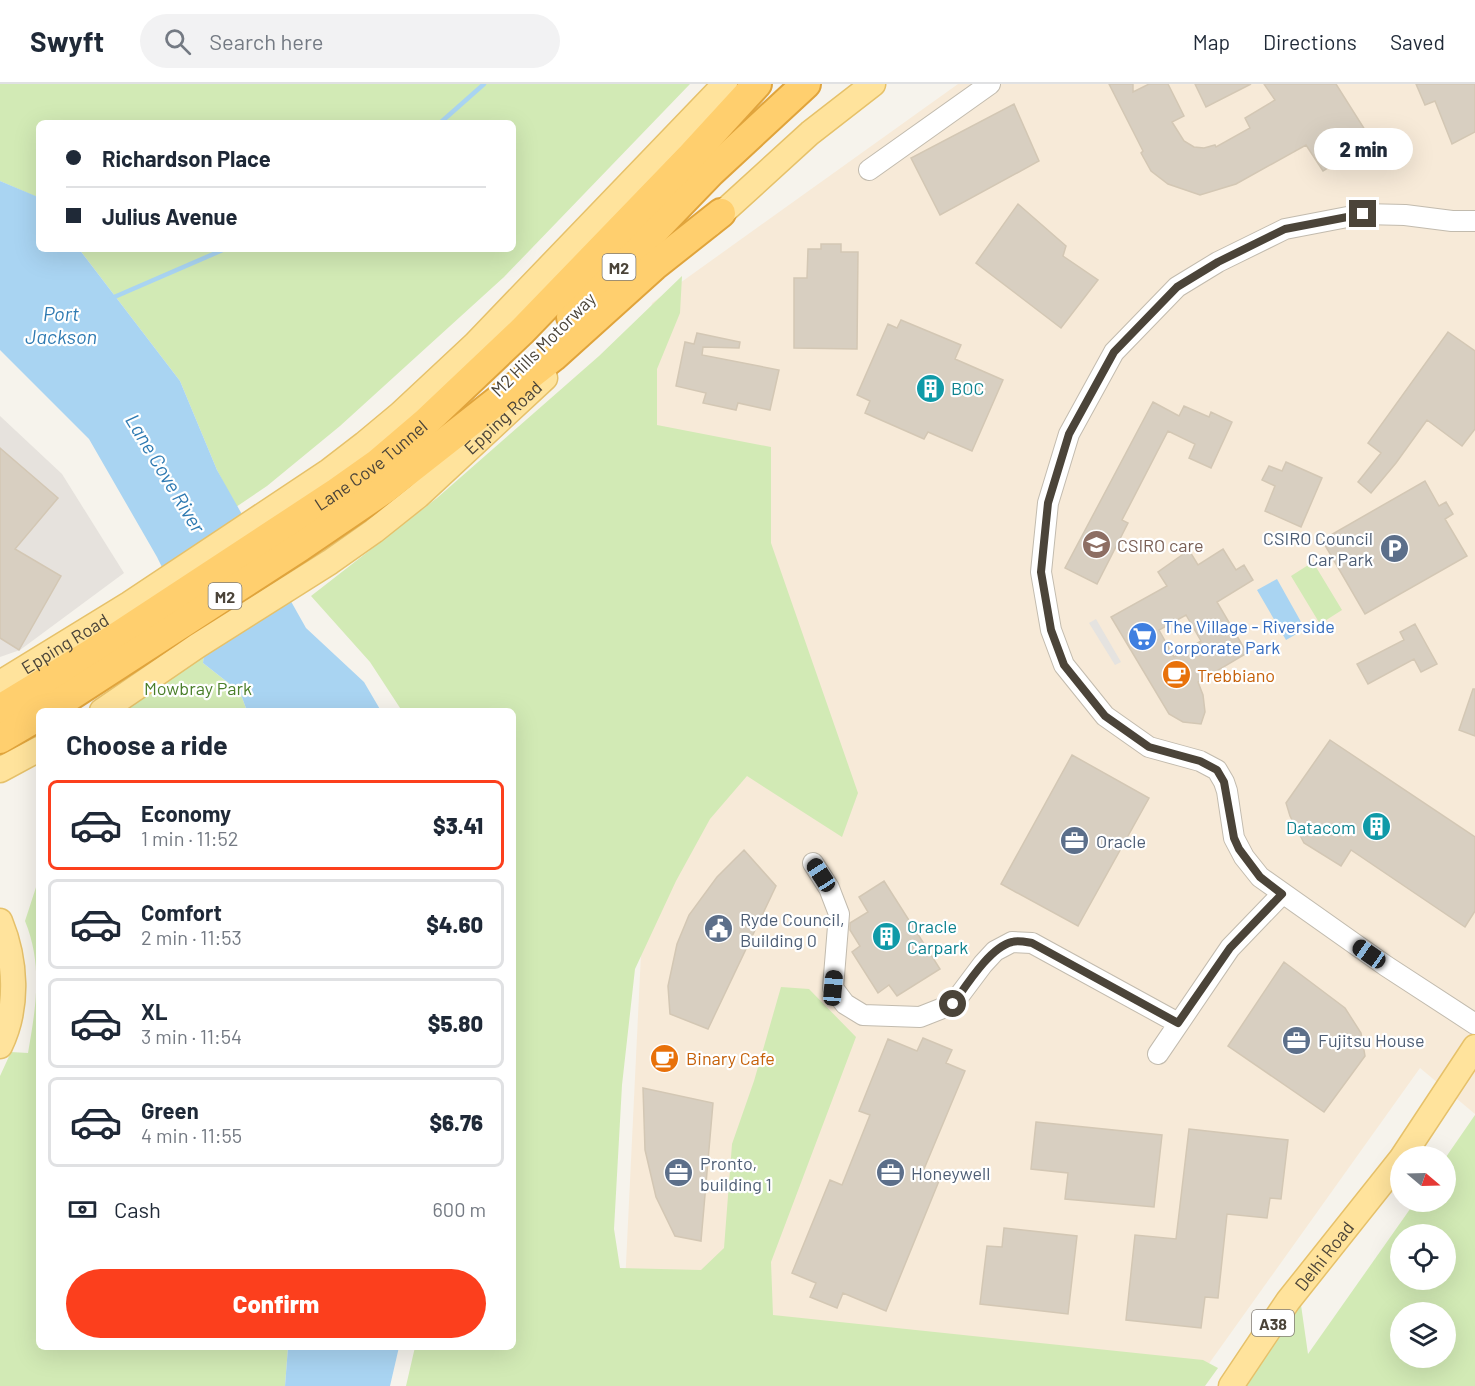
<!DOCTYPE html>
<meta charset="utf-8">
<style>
:root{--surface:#fff;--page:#f2f2f3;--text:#1f2937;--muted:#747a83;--line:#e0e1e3;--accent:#fc3f1d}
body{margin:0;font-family:Barlow,sans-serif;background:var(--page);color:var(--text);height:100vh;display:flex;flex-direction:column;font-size:22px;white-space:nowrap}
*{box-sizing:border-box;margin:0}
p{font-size:20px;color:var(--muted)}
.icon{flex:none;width:33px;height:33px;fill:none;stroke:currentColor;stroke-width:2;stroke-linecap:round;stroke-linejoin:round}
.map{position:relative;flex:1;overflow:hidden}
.sheet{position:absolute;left:36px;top:624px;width:480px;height:642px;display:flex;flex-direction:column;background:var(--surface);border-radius:9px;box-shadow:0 6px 24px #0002}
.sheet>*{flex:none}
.top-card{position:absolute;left:36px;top:36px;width:480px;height:132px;border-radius:9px;box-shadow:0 6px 24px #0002;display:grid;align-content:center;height:132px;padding:0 30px;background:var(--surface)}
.needle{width:39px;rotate:109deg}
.tools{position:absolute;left:1390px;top:1062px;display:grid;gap:12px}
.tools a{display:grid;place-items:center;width:66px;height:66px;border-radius:50%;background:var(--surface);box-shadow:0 6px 24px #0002;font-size:30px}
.end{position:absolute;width:27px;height:27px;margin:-14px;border:8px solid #4b4439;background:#fff;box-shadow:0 0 0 3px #fff}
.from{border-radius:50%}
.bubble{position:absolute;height:42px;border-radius:21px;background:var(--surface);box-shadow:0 6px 24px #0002;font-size:20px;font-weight:800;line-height:42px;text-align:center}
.car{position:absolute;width:18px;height:36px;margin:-18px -9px;border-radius:8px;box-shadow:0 0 4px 2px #0007;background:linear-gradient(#222 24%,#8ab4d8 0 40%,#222 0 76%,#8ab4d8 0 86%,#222 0)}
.top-card b{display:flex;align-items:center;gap:21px;height:57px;font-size:22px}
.top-card b+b{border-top:2px solid var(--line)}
.top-card i{width:15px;height:15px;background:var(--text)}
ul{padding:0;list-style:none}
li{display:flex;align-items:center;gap:18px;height:90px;margin:0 12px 9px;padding:0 18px;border:3px solid var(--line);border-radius:9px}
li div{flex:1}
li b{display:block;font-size:22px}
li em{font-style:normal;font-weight:800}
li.on{border-color:var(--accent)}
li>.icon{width:54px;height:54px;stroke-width:1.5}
h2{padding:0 30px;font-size:27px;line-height:72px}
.pay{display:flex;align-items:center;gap:15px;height:66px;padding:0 30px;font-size:22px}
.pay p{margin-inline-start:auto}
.primary-button{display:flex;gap:12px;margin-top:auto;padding:12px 30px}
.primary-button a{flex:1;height:69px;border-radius:36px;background:var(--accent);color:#fff;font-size:24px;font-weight:800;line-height:69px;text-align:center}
header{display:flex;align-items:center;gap:36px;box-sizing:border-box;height:84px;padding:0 30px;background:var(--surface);border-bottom:2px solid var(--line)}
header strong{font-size:28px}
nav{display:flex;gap:33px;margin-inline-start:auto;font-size:21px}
.search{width:420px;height:54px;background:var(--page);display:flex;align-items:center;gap:15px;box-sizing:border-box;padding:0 21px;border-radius:33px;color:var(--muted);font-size:22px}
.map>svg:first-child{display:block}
.commercial{fill:#f7ead8}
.industrial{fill:#e6e2dd}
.green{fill:#d2eab5;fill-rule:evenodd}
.parking{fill:#e5e3e0}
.water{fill:#a9d4f2}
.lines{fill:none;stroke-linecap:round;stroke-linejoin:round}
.stream{stroke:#a9d4f2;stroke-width:4.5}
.building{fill:#d8cfc1;stroke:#d3c7b4;stroke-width:1.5;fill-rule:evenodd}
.minor-casing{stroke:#c2bbae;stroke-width:22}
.major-casing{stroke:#e6c16a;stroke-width:27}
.highway-casing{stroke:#e0a43c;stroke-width:32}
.minor{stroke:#fff;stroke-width:20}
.major{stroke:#ffe39c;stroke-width:24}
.highway{stroke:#ffcf6e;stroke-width:28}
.route{stroke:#4b4439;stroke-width:8}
.labels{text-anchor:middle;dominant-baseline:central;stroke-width:4.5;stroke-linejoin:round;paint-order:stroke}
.shield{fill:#fff;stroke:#817c74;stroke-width:1.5}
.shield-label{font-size:16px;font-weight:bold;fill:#4b4439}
.street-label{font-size:18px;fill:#4b4439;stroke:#fff}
.culture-label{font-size:18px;fill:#0d838f;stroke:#fff;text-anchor:start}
.service-label{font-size:18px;fill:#4e5e75;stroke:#fff;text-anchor:start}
.education-label{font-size:18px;fill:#785e54;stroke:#fff;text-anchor:start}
.shop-label{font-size:18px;fill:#366cbe;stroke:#fff;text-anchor:start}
.food-label{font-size:18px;fill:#c56008;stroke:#fff;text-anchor:start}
.park-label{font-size:18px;fill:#4a7f2a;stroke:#fff}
.water-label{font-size:20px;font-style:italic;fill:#2e7ab2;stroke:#fff}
</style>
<header>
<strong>Swyft</strong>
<div class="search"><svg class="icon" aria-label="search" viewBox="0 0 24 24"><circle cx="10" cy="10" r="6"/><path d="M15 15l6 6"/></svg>Search here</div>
<nav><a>Map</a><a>Directions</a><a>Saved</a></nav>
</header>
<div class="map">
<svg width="1475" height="1302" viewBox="0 0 1475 1302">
<rect width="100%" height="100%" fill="#f6f3ec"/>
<!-- commercial -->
<path class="commercial" d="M958,0H1475V1030L1420,984L1193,1302L622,1263L649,704L600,499L652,219Z"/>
<!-- industrial -->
<path class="industrial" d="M0,332L62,390L124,489L20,566L0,573Z"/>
<!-- green -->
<path class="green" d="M0,0H690L504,193L340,342L267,402L236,423L217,386L180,297L79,165H513V39H39V114L0,97Z
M682,192L680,229L657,285V341L771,363V459L858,709L842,753L747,692L710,735L676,797L635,885L622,1001L614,1145L620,1184L701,1186L724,1164L732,1060L754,997L781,903L809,905L856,953L771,1178L773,1231L1203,1276L1218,1284L1205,1302H406L415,1263H513V627H402L370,578L311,512L437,414L599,272Z
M1313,478L1342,526L1320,540L1291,492Z
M204,570L203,579L240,608L247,627H122Z
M39,787V1263H288L285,1302H0V992L11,968L28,969C36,923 43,881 25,837L39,794Z
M1475,1031V1302H1246L1301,1221L1308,1270L1415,1118H1446V1073ZM1401,1150H1446V1196H1401ZM1401,1228H1446V1274H1401Z"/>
<!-- parking -->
<path class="parking" d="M1096,535L1121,578L1115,581L1089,539Z"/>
<!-- water -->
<path class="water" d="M0,97L38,113L39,165H79L180,297L217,386L306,544L364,598L381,627H247L240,608L203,579L204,569L157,473L89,355L0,266Z
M1277,495L1305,545L1286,556L1257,506Z
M288,1263H399L390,1302H285Z"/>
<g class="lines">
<!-- stream -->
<path class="stream" d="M440,39L484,0
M112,214L225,165"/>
</g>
<!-- building -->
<path class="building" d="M1109,0H1133V8L1149,0H1168L1184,32L1172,38L1184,57L1194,63L1204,64L1215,61L1216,63L1250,44L1245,34L1275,16L1264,0H1336L1372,57L1323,87L1306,61L1236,100L1200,111L1168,100L1151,87L1141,69L1143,67Z
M1195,0H1251L1206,23Z
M1416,0H1475V48L1452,60L1435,17L1425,21Z
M1014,20L1039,77L940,131L911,74Z
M1018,120L1066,162L1063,172L1098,196L1061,244L976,179Z
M821,160H841V168H858L857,265L794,264V194H807L808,165H821Z
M901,236L961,261L955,275L1003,296L972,367L928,348L924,355L865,329L870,317L857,311L888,240L897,244Z
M1448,248L1475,267V345L1462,362L1427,336L1396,379L1371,409L1358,398L1381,369L1368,359Z
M697,249L740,258L739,264L703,263L702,271L779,286L770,326L738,319L736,326L703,319L706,309L676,302L685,258L694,260Z
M1153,318L1179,332L1184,322L1209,333L1211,328L1232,338L1211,384L1189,374L1195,360L1168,347L1122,436L1128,439L1097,500L1065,484Z
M0,364L58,414L15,465L61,492L19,566L0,554Z
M1286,378L1322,394L1301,443L1265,427L1275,402L1262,396L1269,382L1282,387Z
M1425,397L1439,422L1446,418L1453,430L1445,435L1467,472L1365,530L1322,456Z
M1223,465L1236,486L1244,481L1253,496L1217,518L1247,569L1198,598L1203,611L1205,628L1201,640L1183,638L1169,630L1111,533L1167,502L1158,488L1189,466L1198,481ZM1186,531L1201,557L1174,573L1159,546Z
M1415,540L1437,580L1421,588L1414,575L1368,600L1357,580L1404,556L1400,548Z
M1473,605H1475V652L1459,646Z
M1330,656L1475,753V827L1465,843L1351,766L1341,782L1304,759L1290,732L1286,719Z
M1072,671L1149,714L1078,842L1001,800Z
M744,766L776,802L708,945L670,930L668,902L677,860L689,831L717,793Z
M884,797L940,885L897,912L889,901L878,909L852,868L860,862L850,846V839L868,828L859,813Z
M1284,878L1345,924L1361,949L1365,972L1324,1028L1228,962Z
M923,954L952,966L946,979L965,987L924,1085L941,1092L886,1227L843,1209L837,1224L810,1213L816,1199L792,1189L830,1096L842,1101L870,1031L859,1027L888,955L917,967Z
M643,1004L713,1019L701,1157L675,1152L656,1113L645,1066Z
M1036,1038L1162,1051L1154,1123L1065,1115L1068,1089L1031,1085Z
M1189,1045L1288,1056L1281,1115L1270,1114L1267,1134L1227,1130L1218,1214L1205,1213L1201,1244L1126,1236L1135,1151L1176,1155Z
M1004,1144L1077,1152L1068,1230L980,1220L987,1162L1002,1163Z"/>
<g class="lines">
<defs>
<path id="minor" d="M869,86L990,0
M1475,137H1452L1405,131L1363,130L1285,145L1218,178L1177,203L1114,268L1069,350L1048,419L1041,488L1051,546L1064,581L1105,632L1149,663L1200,677L1217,686L1224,698L1227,707L1234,754L1244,773L1260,793L1386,882L1475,940
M813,779L829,804L839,830L833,904L845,920L863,931L920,933L953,920L983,880L995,867L1012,858L1032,859L1178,939
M1158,970L1230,864L1282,810"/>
<g id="major">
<path d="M709,141L810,49L873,0"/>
<path id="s1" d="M0,599L129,520L329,387L364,360L400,330L475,260L725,0"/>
<path id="s2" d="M102,627L197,562L330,478L374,447L418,412L545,294"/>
<path d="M0,686L39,665"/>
<path d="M0,837C16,876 19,923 0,962"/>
<path d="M1403,1072L1475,963"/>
<path id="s3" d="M1231,1302L1288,1217L1401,1075"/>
</g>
<g id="highway">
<path d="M571,233L711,88L806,0"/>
<path id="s4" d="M0,625L92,569L337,408L378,379L426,338L522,247L691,72L757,0"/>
<path d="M47,627L300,463L385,405L553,273L654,182L721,129"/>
<path d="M0,655L39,632"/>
</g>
</defs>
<!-- minor casing -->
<use href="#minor" class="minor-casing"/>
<!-- major casing -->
<use href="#major" class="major-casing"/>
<!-- highway casing -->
<use href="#highway" class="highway-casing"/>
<!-- minor -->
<use href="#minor" class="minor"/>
<!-- major -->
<use href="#major" class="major"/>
<!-- highway -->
<use href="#highway" class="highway"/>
</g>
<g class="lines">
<!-- route -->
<path class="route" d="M953,920C966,902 990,863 1012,858C1018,856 1026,858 1032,859L1178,939L1230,864L1282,810L1260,793L1239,765L1234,754L1224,698L1217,686L1200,677L1149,663L1105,632L1064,581L1051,546L1041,488L1048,419L1069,350L1114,268L1177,203L1218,178L1285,145L1363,130"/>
</g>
<!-- icons -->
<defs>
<symbol id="building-disc" viewBox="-11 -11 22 22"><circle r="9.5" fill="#0f9aa8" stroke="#fff"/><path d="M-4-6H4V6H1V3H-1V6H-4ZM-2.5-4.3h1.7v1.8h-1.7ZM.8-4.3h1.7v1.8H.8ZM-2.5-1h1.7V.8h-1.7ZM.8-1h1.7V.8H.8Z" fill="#fff"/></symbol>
<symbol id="school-disc" viewBox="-11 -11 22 22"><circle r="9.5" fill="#8d6e63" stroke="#fff"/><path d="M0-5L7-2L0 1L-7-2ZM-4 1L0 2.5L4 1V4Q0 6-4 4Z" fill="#fff"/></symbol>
<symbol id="parking-disc" viewBox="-11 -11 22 22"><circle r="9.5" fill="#5c6f8a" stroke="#fff"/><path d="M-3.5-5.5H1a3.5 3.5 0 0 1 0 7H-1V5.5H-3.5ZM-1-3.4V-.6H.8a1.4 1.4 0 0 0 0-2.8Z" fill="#fff"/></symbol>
<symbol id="supermarket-disc" viewBox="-11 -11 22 22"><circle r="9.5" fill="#3f7fe0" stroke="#fff"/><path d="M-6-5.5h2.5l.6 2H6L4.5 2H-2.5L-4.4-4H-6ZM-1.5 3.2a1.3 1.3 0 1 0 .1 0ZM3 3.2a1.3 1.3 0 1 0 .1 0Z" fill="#fff"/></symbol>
<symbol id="cafe-disc" viewBox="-11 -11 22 22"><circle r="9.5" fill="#e8710a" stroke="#fff"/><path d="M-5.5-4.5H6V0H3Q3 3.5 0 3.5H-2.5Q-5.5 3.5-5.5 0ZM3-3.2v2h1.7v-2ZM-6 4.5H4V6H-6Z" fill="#fff"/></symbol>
<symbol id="office-disc" viewBox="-11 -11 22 22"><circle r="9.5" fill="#5c6f8a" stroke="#fff"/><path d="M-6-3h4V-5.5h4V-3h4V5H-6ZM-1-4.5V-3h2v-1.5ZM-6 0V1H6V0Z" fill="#fff"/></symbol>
<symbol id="civic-disc" viewBox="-11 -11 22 22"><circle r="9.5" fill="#5c6f8a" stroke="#fff"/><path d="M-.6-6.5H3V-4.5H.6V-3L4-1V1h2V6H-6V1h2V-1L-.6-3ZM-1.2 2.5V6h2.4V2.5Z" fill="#fff"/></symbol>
</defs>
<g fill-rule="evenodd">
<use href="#building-disc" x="914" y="288" width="33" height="33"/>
<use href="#school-disc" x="1080" y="444" width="33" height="33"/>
<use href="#parking-disc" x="1378" y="448" width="33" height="33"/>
<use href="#supermarket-disc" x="1126" y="536" width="33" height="33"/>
<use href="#cafe-disc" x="1160" y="574" width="33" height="33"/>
<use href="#building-disc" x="1360" y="726" width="33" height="33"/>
<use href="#office-disc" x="1058" y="740" width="33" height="33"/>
<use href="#civic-disc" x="702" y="828" width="33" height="33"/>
<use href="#building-disc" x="870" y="836" width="33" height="33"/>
<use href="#office-disc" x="1280" y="940" width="33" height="33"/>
<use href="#cafe-disc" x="648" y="958" width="33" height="33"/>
<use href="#office-disc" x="662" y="1072" width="33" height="33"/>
<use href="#office-disc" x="874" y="1072" width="33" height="33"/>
</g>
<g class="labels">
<!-- shield labels -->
<g class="shield">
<rect x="602.5" y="170" width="33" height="26" rx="4.5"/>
<rect x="208.5" y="499" width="33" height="26" rx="4.5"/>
<rect x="1252" y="1226" width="42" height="26" rx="4.5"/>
</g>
<g class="shield-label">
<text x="619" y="183">M2</text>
<text x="225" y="512">M2</text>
<text x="1273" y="1239">A38</text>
</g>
<!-- street labels -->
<g class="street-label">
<text transform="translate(543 260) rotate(-45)">M2 Hills Motorway</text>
<text stroke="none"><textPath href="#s2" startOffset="498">Epping Road</textPath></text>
<text stroke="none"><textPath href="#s4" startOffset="444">Lane Cove Tunnel</textPath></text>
<text stroke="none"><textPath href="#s1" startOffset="76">Epping Road</textPath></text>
<text stroke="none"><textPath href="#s3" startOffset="160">Delhi Road</textPath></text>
</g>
<!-- culture labels -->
<g class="culture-label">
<text x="951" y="304">BOC</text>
<text x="1356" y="743" text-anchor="end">Datacom</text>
<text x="907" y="842">Oracle<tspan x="907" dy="21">Carpark</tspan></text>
</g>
<!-- service labels -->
<g class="service-label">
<text x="1373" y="454" text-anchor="end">CSIRO Council<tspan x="1373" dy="21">Car Park</tspan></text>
<text x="1096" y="757">Oracle</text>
<text x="740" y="835">Ryde Council,<tspan x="740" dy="21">Building 0</tspan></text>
<text x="1318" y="956">Fujitsu House</text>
<text x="700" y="1079">Pronto,<tspan x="700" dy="21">building 1</tspan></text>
<text x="911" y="1089">Honeywell</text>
</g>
<!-- education labels -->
<g class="education-label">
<text x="1117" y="461">CSIRO care</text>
</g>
<!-- shop labels -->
<g class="shop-label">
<text x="1163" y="542">The Village - Riverside<tspan x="1163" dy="21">Corporate Park</tspan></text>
</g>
<!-- food labels -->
<g class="food-label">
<text x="1197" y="591">Trebbiano</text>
<text x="686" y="974">Binary Cafe</text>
</g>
<!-- park labels -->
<g class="park-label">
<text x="198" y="604">Mowbray Park</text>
</g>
<!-- water labels -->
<g class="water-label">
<text x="61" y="229">Port<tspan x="61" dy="23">Jackson</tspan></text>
<text transform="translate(166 389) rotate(59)">Lane Cove River</text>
</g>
</g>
</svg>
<div class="tools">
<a><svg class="needle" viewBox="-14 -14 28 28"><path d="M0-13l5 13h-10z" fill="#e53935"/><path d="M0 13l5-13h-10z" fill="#747a83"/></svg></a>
<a><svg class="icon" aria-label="locate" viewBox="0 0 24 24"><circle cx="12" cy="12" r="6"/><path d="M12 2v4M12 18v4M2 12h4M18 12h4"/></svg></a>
<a><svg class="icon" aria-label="layers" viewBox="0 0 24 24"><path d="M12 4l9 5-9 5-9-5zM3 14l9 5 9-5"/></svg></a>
</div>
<i class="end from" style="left:953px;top:920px"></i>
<i class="end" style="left:1363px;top:130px"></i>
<div class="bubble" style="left:1314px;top:44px;width:99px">2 min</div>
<i class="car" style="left:821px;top:791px;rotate:327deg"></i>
<i class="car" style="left:1369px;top:870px;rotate:305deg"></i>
<i class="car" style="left:833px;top:904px;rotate:5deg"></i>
<div class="top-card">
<b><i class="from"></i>Richardson Place</b>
<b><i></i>Julius Avenue</b>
</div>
<section class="sheet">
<h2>Choose a ride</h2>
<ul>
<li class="on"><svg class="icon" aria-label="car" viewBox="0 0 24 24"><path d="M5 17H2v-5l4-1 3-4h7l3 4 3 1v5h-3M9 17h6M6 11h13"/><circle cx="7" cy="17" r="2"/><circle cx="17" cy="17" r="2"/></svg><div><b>Economy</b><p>1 min · 11:52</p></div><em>$3.41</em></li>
<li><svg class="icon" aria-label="car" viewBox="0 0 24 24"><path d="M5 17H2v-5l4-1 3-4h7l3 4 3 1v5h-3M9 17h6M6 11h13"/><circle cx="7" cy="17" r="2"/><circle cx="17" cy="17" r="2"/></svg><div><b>Comfort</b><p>2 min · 11:53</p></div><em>$4.60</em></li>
<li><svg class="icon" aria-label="car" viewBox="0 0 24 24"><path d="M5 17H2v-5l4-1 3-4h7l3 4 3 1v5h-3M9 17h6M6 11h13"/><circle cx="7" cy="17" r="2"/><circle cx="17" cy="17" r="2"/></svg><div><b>XL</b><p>3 min · 11:54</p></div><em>$5.80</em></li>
<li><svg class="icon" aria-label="car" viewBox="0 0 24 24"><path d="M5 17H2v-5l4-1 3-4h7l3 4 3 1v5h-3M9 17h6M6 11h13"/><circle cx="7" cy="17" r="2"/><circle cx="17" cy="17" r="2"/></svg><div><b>Green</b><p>4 min · 11:55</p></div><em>$6.76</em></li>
</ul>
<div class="pay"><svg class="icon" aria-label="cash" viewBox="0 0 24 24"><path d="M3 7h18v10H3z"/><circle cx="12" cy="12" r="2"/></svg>Cash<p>600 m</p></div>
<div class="primary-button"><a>Confirm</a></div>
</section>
</div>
